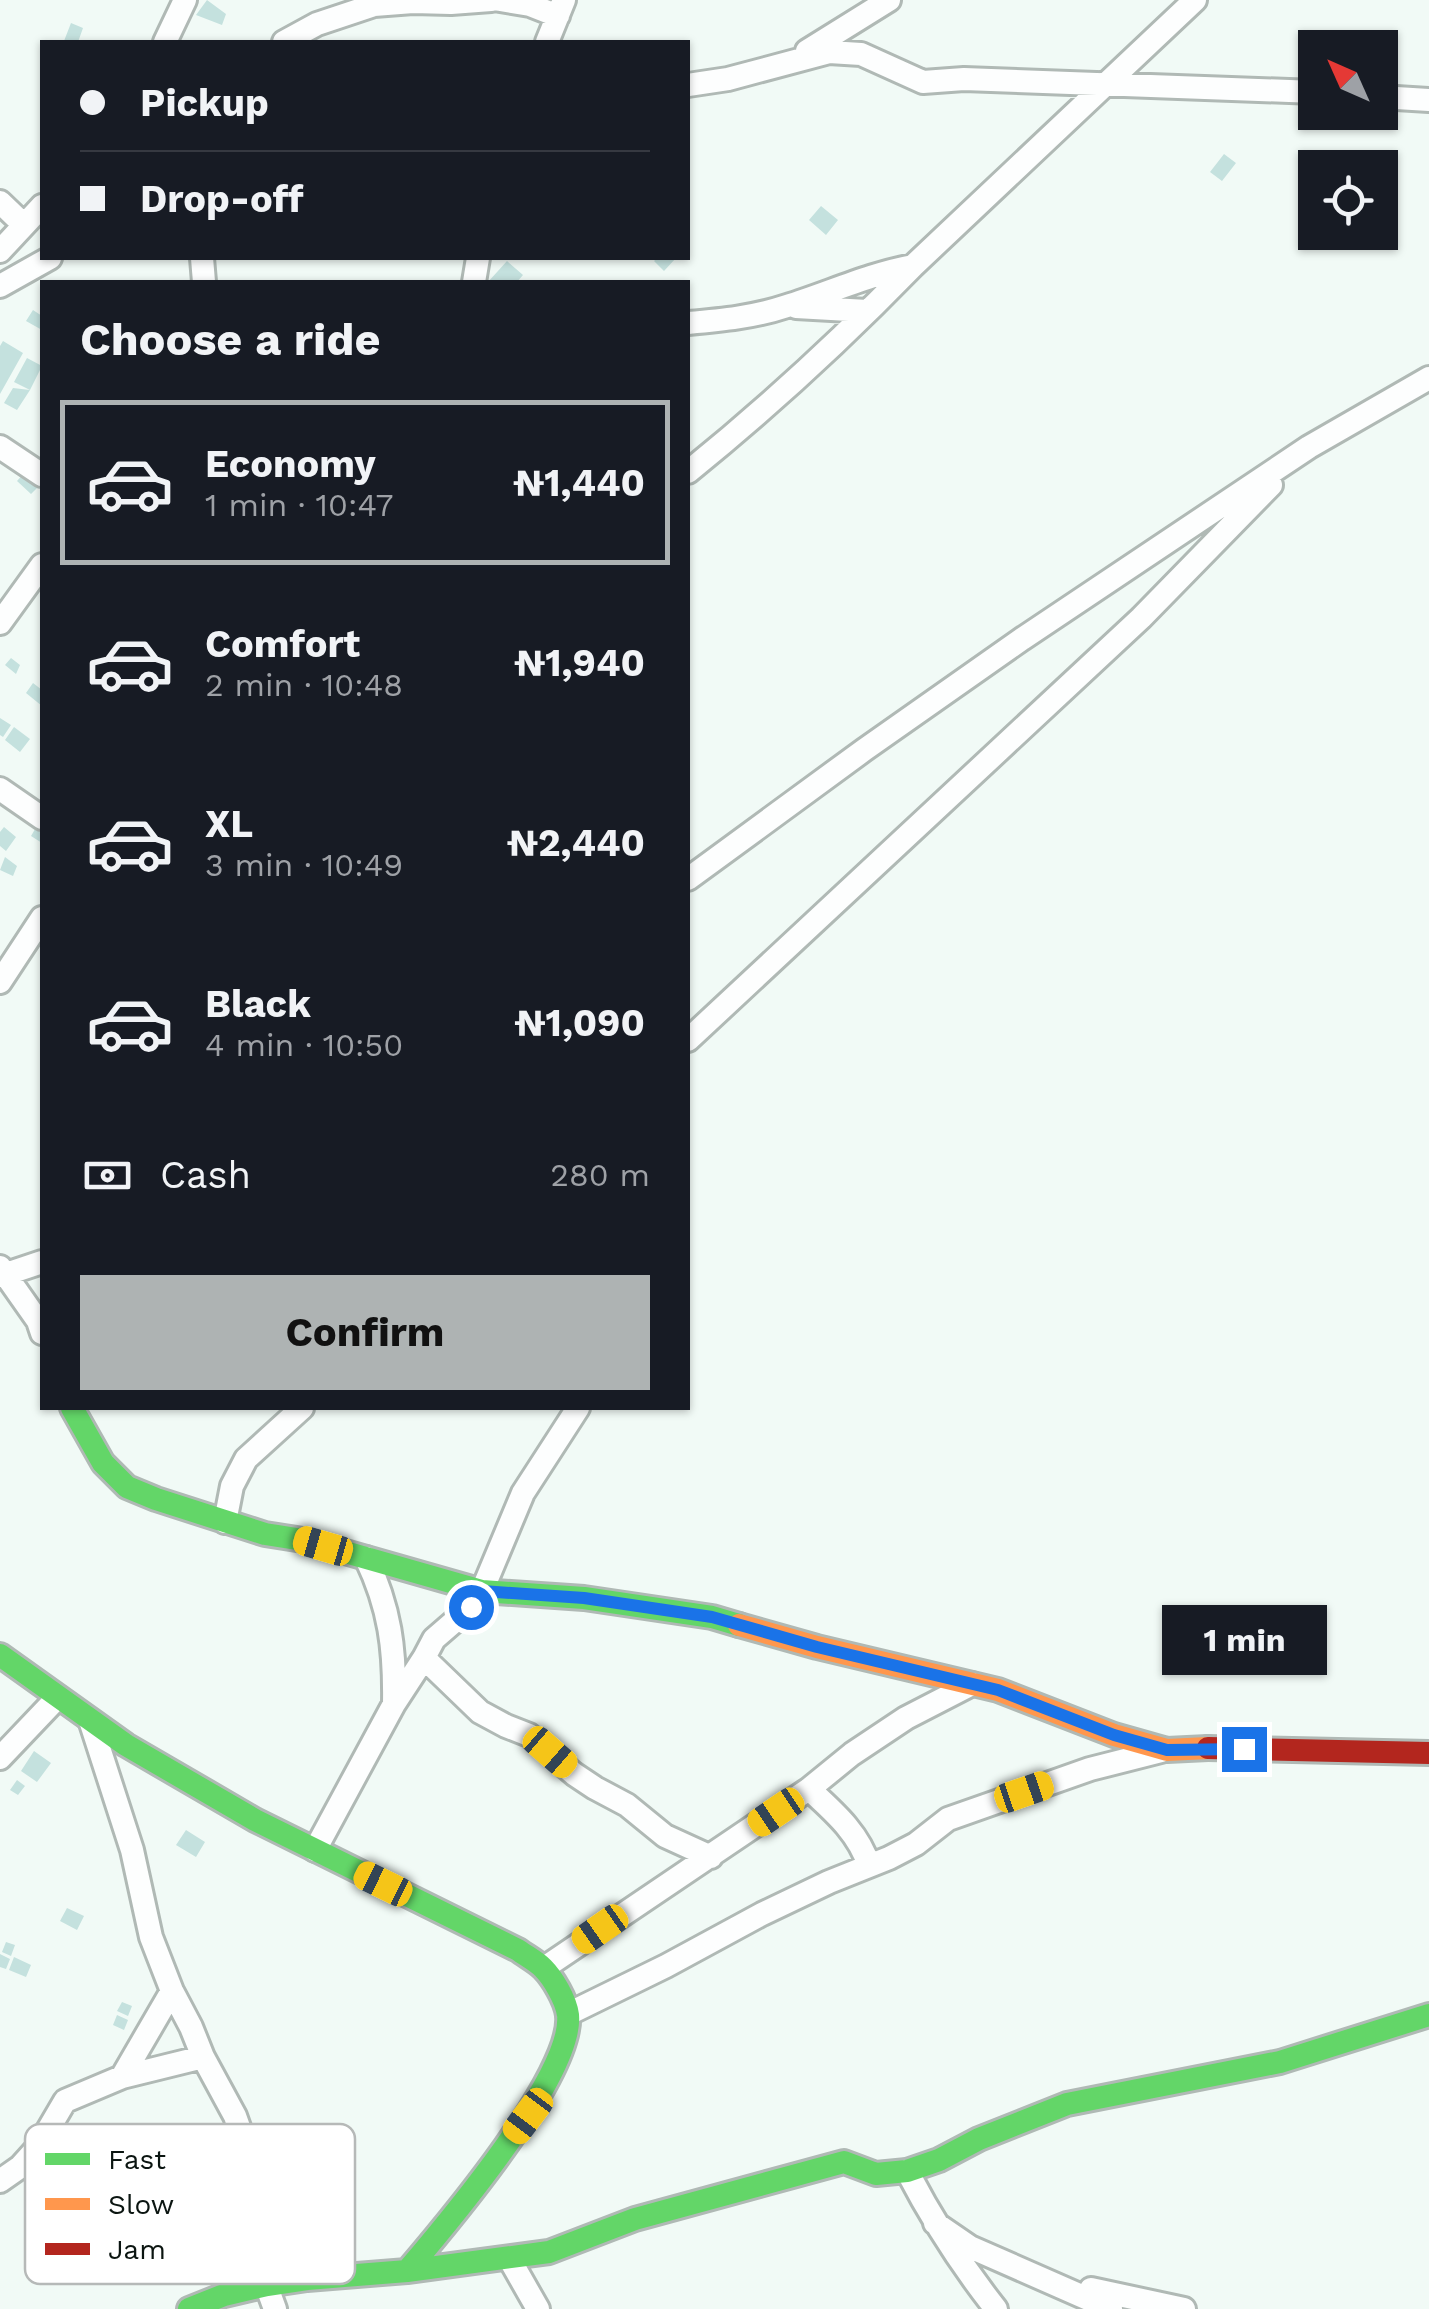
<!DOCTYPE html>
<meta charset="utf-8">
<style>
:root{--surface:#171b24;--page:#20242c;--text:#f1f3f6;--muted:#9ea1a6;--line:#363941;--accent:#aeb3b3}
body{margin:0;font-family:"Work Sans",sans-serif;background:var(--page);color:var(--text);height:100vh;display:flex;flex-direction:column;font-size:38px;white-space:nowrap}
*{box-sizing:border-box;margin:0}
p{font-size:32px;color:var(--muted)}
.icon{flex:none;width:55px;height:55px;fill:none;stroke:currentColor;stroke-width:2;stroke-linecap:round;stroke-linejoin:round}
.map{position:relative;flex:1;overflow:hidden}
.sheet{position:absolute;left:40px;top:280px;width:650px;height:1130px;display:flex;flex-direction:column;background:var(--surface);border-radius:0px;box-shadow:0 2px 8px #0004}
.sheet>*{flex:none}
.hud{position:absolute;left:40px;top:40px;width:650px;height:220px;border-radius:0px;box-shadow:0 2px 8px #0004;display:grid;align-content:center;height:220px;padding:0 40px;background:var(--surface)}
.needle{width:65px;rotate:315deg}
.buttons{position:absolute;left:1298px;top:30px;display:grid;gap:20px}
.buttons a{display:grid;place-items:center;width:100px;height:100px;border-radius:0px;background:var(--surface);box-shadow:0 2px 8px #0004;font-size:50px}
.end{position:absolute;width:45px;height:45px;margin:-22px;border:12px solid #1a73e8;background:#fff;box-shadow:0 0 0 5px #fff}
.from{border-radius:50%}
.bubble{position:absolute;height:70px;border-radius:0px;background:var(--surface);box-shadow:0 2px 8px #0004;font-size:32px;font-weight:700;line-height:70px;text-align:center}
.car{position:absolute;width:30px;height:60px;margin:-30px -15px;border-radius:12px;box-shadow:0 0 8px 2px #0007;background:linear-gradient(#f5c518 24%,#345 0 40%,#f5c518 0 76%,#345 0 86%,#f5c518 0)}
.hud b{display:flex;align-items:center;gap:35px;height:95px;font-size:38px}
.hud b+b{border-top:2px solid var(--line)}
.hud i{width:25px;height:25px;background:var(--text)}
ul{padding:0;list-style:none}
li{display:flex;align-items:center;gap:30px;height:165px;margin:0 20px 15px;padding:0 20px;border:5px solid transparent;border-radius:0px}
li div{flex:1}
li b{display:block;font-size:38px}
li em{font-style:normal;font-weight:700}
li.current{border-color:var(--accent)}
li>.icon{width:90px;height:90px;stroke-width:1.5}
h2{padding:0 40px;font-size:45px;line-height:120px}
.pay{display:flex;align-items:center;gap:25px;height:110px;padding:0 40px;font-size:38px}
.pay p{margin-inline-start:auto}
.cta{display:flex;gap:20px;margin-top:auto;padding:20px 40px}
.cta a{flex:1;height:115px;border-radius:0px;background:var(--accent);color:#111;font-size:40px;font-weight:700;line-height:115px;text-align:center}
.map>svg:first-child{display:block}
.building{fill:#c4e1de}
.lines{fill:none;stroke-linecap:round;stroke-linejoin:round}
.street-casing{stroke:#b0b9b5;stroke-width:28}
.fast-casing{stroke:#b0b9b5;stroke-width:28}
.slow-casing{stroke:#b0b9b5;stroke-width:28}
.jam-casing{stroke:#b0b9b5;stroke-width:28}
.street{stroke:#fdfefe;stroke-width:22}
.fast{stroke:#63d668;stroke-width:22}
.slow{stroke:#ff974d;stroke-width:22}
.jam{stroke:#b3261e;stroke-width:22}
.route{stroke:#1a73e8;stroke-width:12}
.key{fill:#fff;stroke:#b6b9b8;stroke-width:2.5}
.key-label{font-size:28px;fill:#0b1511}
</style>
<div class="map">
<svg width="1429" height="2309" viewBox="0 0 1429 2309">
<rect width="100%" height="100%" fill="#f1faf6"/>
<!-- building -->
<path class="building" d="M207,0L226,14L222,25L196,15Z
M71,23L83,28L78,42L64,41Z
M1224,154L1236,163L1222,181L1210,172Z
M821,206L838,220L826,235L809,220Z
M657,258H676L664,271L654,261Z
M507,261L523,275L517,282H488Z
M33,310L42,316V330L26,321Z
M3,341L23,353L0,394V346Z
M27,358L42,366L30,390L14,382Z
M13,388L30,390L17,410L4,403Z
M26,471L40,485L31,494L17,481Z
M11,658L20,665L16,674L5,665Z
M33,683L42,690V706L26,693Z
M0,718L11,725L3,737L0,735Z
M14,727L30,739L20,752L5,740Z
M38,824L42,827V843L31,836Z
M4,827L16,837L6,851L0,846V832Z
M5,857L17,866L13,876L0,870Z
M34,1751L51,1763L37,1782L21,1771Z
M17,1780L25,1786L18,1795L10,1790Z
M186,1830L205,1842L196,1857L176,1845Z
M67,1908L84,1916L77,1930L60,1921Z
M6,1942L15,1945L11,1956L2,1952Z
M0,1954L10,1959L6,1969L0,1967Z
M14,1957L31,1965L26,1977L9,1970Z
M122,2002L132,2006L128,2016L117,2011Z
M117,2015L128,2020L124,2030L113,2025Z"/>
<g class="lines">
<defs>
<path id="street" d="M500,0L530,5L558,16
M165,42L185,0
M284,42L317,24L374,5L413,2L451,3L491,0
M547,42L564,0
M807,51L889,0
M688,85L728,79L829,52L861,54L923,82L964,79L1315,92
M1380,97L1429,100
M0,202L24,225
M0,251L42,206
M202,258L204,282
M474,282L478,258
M0,286L50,258
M796,307L867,311
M688,323C722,320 754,317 787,306C829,293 869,274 913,266
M0,447L42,475
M688,472C766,409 843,338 913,266L1195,0
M0,623L42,565
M0,789L42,818
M688,879L864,750L1022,639L1309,447L1429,378
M0,982L42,918
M688,1040L1141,618L1271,485
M0,1267L38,1321L42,1333
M0,1276L42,1262
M225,1522L232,1486L246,1459L302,1408
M366,1558C390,1608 395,1649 394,1704
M424,1658L480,1712L506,1726L529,1735L574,1774L595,1788L627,1805L665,1836L711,1857
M90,1720L132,1850L151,1937L172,1991L191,2027L203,2057L235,2116L252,2164L256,2213V2257L275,2309
M0,1758L58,1697
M809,1789C833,1811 859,1833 869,1866
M315,1850L394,1704L424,1658L434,1639L471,1607L482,1591L523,1493L578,1408
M544,1968L809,1789L852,1754L906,1718L972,1684
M568,2014L666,1966L762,1914L829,1882L889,1858L916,1844L948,1819L1090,1769L1161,1751
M122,2077L172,1991
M907,2171C933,2221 961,2265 996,2309
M0,2181L20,2167L38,2147L65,2101L122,2077L203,2057
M935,2223L970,2247L1111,2309
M509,2258L538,2309
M1091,2289L1184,2309"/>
<path id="fast" d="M72,1408L103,1463L127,1487L156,1499L265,1534L303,1540L482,1591L584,1598L712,1617L739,1625
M0,1655L126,1745L255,1820L518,1950C526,1956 536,1961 543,1968C553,1978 566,2000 568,2015C574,2074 447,2224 407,2271
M189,2309L224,2295L267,2285L307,2279L407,2271L549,2252L635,2219L844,2162L876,2174L907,2171L939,2160L979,2139L1067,2104L1280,2062L1429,2015"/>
<path id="slow" d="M739,1625L817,1647L998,1690L1114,1735L1167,1750L1208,1748"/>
<path id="jam" d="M1208,1748L1429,1753"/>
</defs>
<!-- street casing -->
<use href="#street" class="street-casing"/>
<!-- fast casing -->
<use href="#fast" class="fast-casing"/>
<!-- slow casing -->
<use href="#slow" class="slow-casing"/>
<!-- jam casing -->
<use href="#jam" class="jam-casing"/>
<!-- street -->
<use href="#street" class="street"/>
<!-- fast -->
<use href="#fast" class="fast"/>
<!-- slow -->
<use href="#slow" class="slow"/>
<!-- jam -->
<use href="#jam" class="jam"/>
</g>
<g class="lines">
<!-- route -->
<path class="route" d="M471,1607L482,1591L584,1598L712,1617L817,1647L998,1690L1114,1735L1167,1750L1244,1749"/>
</g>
<!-- legend -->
<rect x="25" y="2124" width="330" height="160" rx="15" class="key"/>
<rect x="45" y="2153" width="45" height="12" fill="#63d668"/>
<rect x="45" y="2198" width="45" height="12" fill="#ff974d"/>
<rect x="45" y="2243" width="45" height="12" fill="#b3261e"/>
<g class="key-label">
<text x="108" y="2169">Fast</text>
<text x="108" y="2214">Slow</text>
<text x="108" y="2259">Jam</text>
</g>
</svg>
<div class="buttons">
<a><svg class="needle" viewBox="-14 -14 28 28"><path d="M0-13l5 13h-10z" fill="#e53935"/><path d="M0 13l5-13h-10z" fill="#9ea1a6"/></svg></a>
<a><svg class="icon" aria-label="locate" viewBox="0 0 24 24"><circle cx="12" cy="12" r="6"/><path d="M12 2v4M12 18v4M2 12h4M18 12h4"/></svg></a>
</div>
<i class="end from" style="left:471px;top:1607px"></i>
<i class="end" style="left:1244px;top:1749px"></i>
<div class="bubble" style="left:1162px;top:1605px;width:165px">1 min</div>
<i class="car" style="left:323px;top:1546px;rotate:286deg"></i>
<i class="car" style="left:550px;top:1752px;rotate:131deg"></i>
<i class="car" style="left:1024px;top:1792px;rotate:71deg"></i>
<i class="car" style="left:776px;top:1812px;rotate:236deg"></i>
<i class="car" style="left:383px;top:1884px;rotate:296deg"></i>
<i class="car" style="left:600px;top:1929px;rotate:235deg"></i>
<i class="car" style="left:528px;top:2116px;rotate:217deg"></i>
<div class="hud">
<b><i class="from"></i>Pickup</b>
<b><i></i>Drop-off</b>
</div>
<section class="sheet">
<h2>Choose a ride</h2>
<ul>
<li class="current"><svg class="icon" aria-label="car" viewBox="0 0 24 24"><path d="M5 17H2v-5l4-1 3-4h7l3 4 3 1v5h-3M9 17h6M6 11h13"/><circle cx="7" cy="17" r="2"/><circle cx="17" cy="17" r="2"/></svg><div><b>Economy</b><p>1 min · 10:47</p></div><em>₦1,440</em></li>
<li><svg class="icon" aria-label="car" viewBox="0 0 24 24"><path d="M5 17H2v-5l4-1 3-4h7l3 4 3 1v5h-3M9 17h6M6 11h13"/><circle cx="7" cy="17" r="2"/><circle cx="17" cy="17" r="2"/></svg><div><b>Comfort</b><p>2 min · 10:48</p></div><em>₦1,940</em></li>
<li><svg class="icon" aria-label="car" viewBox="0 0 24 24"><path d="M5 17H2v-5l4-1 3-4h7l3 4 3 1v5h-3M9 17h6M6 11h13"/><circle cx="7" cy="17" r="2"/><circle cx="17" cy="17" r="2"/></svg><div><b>XL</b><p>3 min · 10:49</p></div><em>₦2,440</em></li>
<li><svg class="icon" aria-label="car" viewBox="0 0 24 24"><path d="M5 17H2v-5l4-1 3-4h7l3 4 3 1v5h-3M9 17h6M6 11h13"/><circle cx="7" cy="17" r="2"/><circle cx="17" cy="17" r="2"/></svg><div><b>Black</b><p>4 min · 10:50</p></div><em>₦1,090</em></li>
</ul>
<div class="pay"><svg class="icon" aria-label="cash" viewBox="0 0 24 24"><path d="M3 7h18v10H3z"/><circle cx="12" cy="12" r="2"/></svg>Cash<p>280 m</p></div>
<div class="cta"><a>Confirm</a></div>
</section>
</div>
